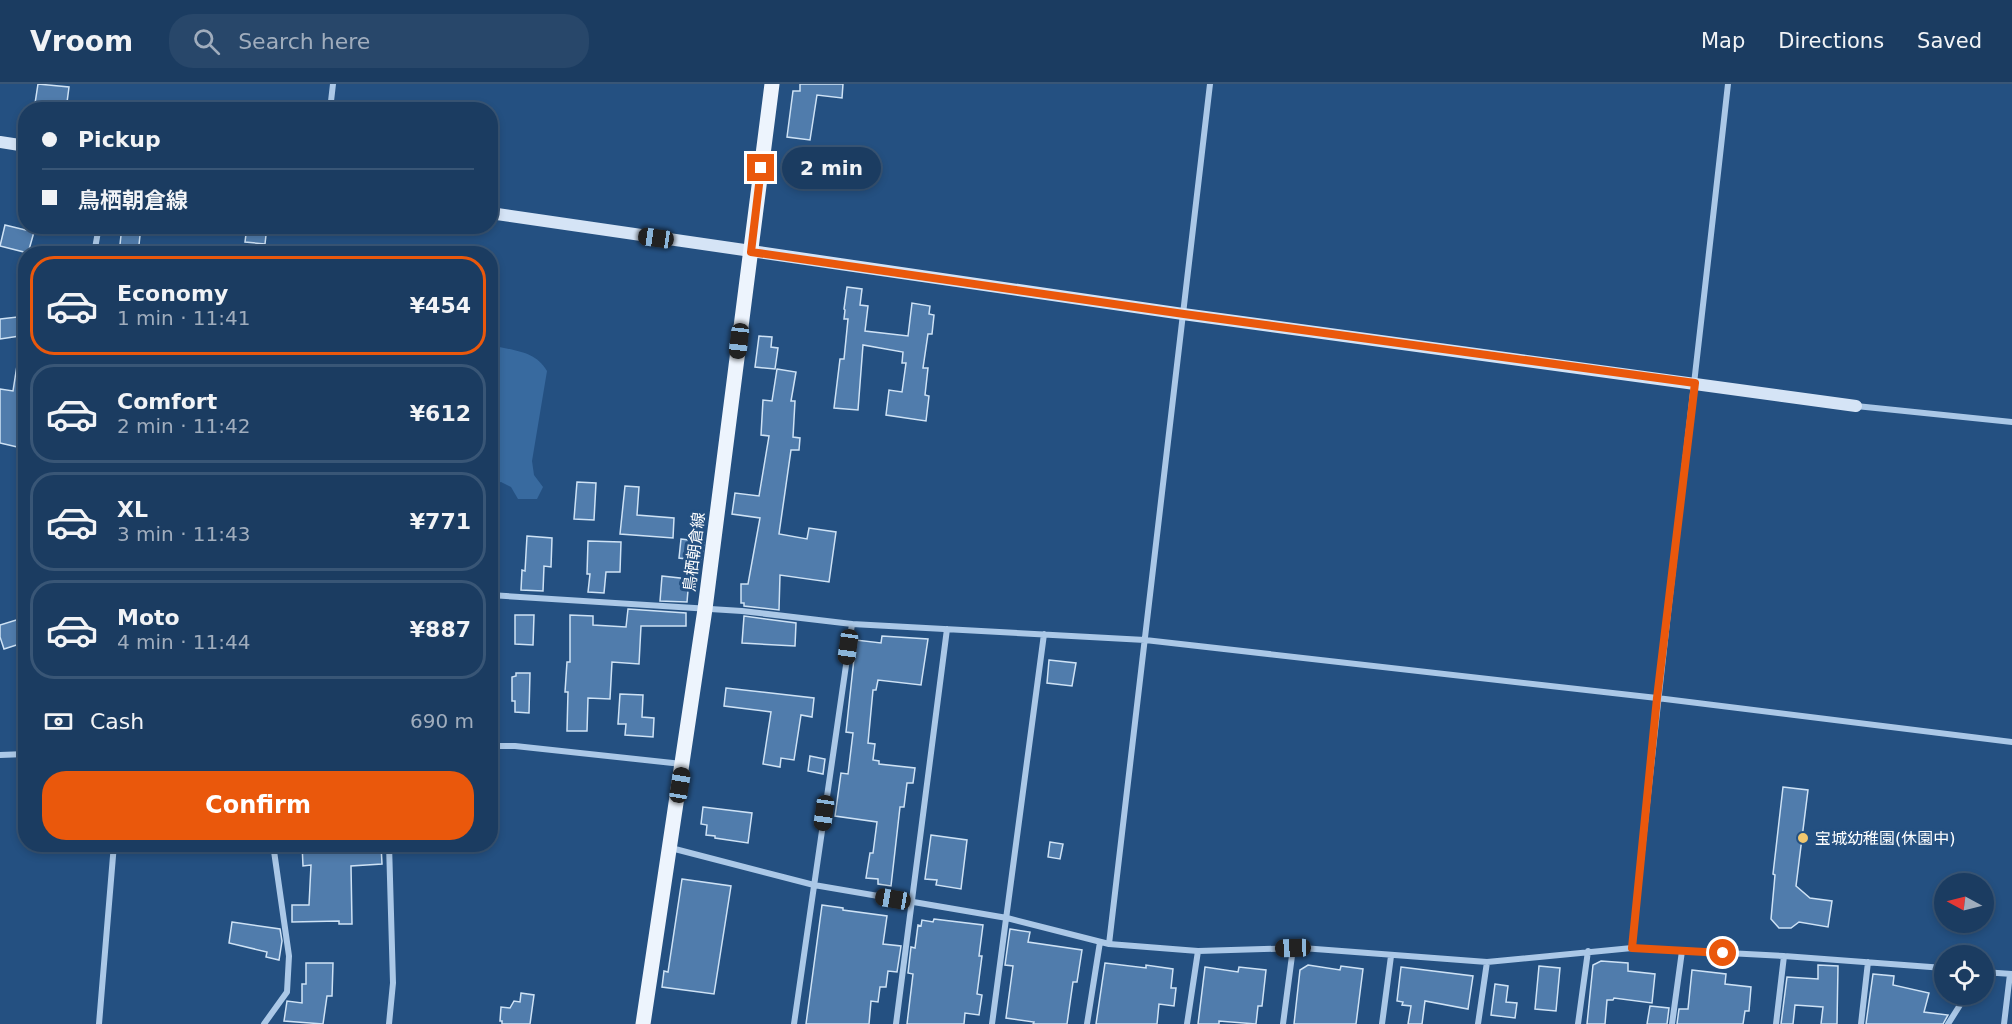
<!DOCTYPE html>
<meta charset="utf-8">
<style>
:root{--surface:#1b3c61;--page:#28476a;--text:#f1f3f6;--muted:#a0adbd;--line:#395676;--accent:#ea580c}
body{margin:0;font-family:"DejaVu Sans","Noto Sans JP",sans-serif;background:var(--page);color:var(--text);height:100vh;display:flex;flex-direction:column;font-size:22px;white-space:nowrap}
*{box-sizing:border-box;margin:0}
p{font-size:20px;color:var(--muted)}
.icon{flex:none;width:33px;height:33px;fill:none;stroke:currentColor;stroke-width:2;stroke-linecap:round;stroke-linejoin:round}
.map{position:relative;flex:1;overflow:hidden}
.panel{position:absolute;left:18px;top:162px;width:480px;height:606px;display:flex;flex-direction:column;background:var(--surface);border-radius:24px;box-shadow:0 3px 9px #0003,0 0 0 2px var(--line)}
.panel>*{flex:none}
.hud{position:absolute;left:18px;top:18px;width:480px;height:132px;border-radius:24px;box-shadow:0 3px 9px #0003,0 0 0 2px var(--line);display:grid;align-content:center;height:132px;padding:0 24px;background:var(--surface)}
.needle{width:39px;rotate:277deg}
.controls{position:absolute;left:1934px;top:789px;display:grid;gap:12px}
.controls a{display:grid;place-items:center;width:60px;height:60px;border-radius:50%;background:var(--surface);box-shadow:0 3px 9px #0003,0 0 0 2px var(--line);font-size:30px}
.end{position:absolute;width:27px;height:27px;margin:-14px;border:8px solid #ea580c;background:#fff;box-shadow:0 0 0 3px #fff}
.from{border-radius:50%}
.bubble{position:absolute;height:42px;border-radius:21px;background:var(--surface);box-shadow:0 3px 9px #0003,0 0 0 2px var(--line);font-size:20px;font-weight:800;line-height:42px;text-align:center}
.car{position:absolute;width:18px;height:36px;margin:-18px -9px;border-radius:8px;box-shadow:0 0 4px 2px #0007;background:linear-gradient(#222 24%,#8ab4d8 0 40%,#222 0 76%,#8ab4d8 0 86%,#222 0)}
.hud b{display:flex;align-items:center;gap:21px;height:57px;font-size:22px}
.hud b+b{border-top:2px solid var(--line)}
.hud i{width:15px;height:15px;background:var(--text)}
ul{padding:10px 0 0;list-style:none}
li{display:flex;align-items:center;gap:18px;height:99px;margin:0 12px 9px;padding:0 12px;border:3px solid var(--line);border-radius:24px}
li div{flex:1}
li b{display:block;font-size:22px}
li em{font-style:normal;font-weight:800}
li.current{border-color:var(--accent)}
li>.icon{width:54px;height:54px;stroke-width:1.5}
.pay{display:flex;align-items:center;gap:15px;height:66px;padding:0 24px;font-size:22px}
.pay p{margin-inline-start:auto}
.button{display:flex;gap:12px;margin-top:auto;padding:12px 24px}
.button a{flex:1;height:69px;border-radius:24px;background:var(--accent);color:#fff;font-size:24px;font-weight:800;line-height:69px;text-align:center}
header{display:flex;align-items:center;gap:36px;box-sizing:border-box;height:84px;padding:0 30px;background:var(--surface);border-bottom:2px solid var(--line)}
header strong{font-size:28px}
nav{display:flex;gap:33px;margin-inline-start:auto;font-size:21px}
.search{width:420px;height:54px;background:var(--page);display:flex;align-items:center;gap:15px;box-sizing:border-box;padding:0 21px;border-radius:24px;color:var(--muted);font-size:22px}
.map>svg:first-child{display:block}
.green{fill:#386a9f}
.building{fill:#507cac;stroke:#cee2f5;stroke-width:1.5}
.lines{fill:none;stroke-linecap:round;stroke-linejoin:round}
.street{stroke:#abc8e7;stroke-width:6}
.secondary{stroke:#d5e4f6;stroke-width:12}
.primary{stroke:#edf4fd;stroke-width:15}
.route{stroke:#ea580c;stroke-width:8}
.poi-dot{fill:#f1c76e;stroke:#245081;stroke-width:2}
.labels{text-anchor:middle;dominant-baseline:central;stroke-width:6;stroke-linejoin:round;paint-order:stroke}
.street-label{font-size:16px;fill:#fff;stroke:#245081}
.poi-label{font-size:16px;fill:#fff;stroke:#245081;text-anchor:start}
</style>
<header>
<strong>Vroom</strong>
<div class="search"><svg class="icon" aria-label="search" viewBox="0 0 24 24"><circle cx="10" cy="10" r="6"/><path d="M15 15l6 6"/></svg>Search here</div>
<nav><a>Map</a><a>Directions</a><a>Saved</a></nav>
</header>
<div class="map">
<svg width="2012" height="940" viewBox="0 0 2012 940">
<rect width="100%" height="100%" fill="#245081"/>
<!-- green -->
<path class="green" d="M491,261C512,267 535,266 547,287L532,377L534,391L543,403L537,415H518L511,403L501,398L491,401Z"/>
<!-- building -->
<path class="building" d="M38,0L69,3L66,26H34Z
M800,0H843L842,14L817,11L810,56L787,53L793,7H800Z
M5,141L34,148L28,169L0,162Z
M122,142H141L138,170H119Z
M247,142H267L265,160L245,158Z
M847,203L862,205L860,221L868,222L865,247L908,252L912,219L930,222L929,230L934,231L932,250H928L923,284H928L925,311L929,312L926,337L886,331L889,306L902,308L906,279H902L903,268L863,261L858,326L834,324L840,275H844L848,235H844L845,226L844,225Z
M26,232V251L0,255V235Z
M759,252L772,253L771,263L778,264L775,285L755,283Z
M18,275L26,276V365L0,359V305L13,307Z
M777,285L796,288L791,317H795L793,353L800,354L799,366H791L779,450L807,455L809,444L836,448L829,498L780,491L779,526L744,522V519H741V500H748L760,434L732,430L735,409L759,412L769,352L761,351L763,316L772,317Z
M577,398L596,399L594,436L574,435Z
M625,402L639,403L637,431L674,434L673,454L620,450Z
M527,452L552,454L551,483L544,482L543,507L521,506L522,486L525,487Z
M681,455L704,458L701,477L679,474Z
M588,457L621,458L620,488H606L604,509L588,508L590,490H587Z
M662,492L689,495L687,518L660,517Z
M628,525L686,529V542H641L639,580L612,578L610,615L588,614L587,647H567L568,608H565L567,578H570V531L593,532V541L626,543Z
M515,531H534L533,561L515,560Z
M744,532L796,539L795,562L742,559Z
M26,533V558L4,565L0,553V541Z
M882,552L928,555L921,601L878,596L876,606H873L868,659L875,660L873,676L879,677V680L915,684L913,699H907L904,723H900L891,802L878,800V795L866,794L870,769H873L877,738L835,732L841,689L848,690L853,649L846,648L856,556L881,559Z
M1049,576L1076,579L1072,602L1047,599Z
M516,589H530L529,629L515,628V617H512V593L516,592Z
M726,604L814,614L812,633L801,631L794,676L781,674L780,683L763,680L771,628L724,622Z
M620,610L643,611L642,633L654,634L653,653L625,651L626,640H618Z
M810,672L825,675L823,690L808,687Z
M1783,703L1808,706L1796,802L1810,814L1832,817L1828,843L1799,838L1791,844H1779L1771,835L1775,791L1773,790Z
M703,723L752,729L748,759L715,754V752L706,751L707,741L701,740Z
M931,751L967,756L961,805L936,801L937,796L925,795Z
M1050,758L1063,760L1060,775L1048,773Z
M302,760H332V763L381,760L382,780L351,782L352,840H339V837L292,838V821H309L311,781L303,782Z
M682,795L731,802L714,910L662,903L664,887L668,888Z
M822,821L843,824V826L887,832L883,860L901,862L897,888L888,887L886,903H880L878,918L871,917L869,940H806Z
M934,835L983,841L979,872H982L977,910L982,911L979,931L965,929L964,940H907L913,890L908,889L911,863L915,864L918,841L921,842L922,836L933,838Z
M232,838L280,845L282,857L279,876L266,873L267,868L229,859Z
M1010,845L1030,848L1028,858L1082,866L1077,898H1073L1067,940H1033L1034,938L1006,934L1013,882L1005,881Z
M1601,877L1628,879V887L1655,890L1652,919L1614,914L1613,916H1607L1605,940H1587L1593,881Z
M306,879H333L332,912H327L323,940L284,937L287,917L302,919V900H306Z
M1105,879L1146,884V881L1173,885L1171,904H1176L1174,922L1159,920L1157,940H1096Z
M1308,881L1340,886L1341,882L1363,885L1356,940H1294L1300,886Z
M1818,881L1838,882L1837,940H1821L1823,923L1795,921L1793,940H1781L1787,893L1818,895Z
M1539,882L1560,884L1556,927L1535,925Z
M1205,883L1238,888L1239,883L1266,886L1262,922H1258L1256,940L1219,937V940H1198Z
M1401,883L1473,892L1468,925L1425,917L1422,940H1408L1411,922L1402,921L1403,918L1397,917Z
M1692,886L1726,890L1725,900L1751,903L1749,927H1745L1743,940H1677L1679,925H1688Z
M1873,890L1894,892L1893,901L1929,909L1924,928L1948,931L1943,940H1866Z
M1495,900L1508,902L1506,918L1517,919L1515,934L1491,931Z
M521,909L534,911L530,940H502V937H500L501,923L510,924L514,917L520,918Z
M1650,922L1669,924L1667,940H1647Z"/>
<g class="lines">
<!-- street -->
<path class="street" d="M330,26L333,0
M94,170L99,142
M1856,322L2012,338
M490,511L742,527L852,540L1145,556L1657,614L2012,658
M490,662H515L682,680
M0,671L26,670
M389,760L393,899L389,940
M671,764L814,801L1007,834L1109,860L1198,867L1302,864L1487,878L1632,864L1784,872L1944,884
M1109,860L1210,0
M1632,864C1661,576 1696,288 1728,0
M1983,888L2012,890
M99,940L114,760
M264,940L287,908L289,872L273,760
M794,940L852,540
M896,940L947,545
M992,940L1044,550
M1087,940L1100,858
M1187,940L1198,867
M1283,940L1293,864
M1382,940L1391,872
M1478,940L1487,878
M1578,940L1588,867
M1672,940L1682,867
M1776,940L1784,872
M1861,940L1868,878
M1948,940L1967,910
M2004,940L2010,890"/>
<!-- secondary -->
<path class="secondary" d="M0,58L26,62
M490,129L1183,230L1856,322"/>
<!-- primary -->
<path class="primary" d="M643,940L705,525L772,0"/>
</g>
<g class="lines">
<!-- route -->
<path class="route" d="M761,84L751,168L1184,230L1695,299L1657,614L1632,864L1723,869"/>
</g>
<!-- markers -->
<circle class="poi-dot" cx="1803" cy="754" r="6"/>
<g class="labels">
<!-- street labels -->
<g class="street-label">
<text transform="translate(694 468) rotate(-83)">鳥栖朝倉線</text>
</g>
<!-- poi labels -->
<g class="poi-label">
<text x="1815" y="754">宝城幼稚園(休園中)</text>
</g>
</g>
</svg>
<div class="controls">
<a><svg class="needle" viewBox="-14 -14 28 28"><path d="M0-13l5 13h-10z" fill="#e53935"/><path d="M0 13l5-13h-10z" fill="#a0adbd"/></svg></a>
<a><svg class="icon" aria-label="locate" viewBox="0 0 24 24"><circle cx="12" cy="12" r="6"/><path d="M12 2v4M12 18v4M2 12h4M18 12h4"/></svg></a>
</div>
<i class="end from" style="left:1723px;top:869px"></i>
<i class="end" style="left:761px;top:84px"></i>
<div class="bubble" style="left:782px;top:63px;width:99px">2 min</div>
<i class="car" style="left:656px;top:154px;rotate:278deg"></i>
<i class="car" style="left:739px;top:257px;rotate:187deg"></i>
<i class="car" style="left:848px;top:563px;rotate:188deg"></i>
<i class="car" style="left:680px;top:701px;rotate:9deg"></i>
<i class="car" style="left:824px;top:729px;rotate:188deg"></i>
<i class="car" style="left:893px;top:815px;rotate:280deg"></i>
<i class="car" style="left:1293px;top:864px;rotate:268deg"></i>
<div class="hud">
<b><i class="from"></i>Pickup</b>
<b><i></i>鳥栖朝倉線</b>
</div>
<section class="panel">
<ul>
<li class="current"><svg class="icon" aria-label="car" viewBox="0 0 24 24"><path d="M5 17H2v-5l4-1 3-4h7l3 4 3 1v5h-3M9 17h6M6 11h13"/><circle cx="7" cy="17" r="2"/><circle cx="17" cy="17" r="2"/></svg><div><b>Economy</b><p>1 min · 11:41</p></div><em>¥454</em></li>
<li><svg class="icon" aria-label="car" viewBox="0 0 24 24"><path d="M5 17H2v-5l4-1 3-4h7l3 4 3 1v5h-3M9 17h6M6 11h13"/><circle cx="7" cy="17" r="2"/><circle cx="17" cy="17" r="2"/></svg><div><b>Comfort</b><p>2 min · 11:42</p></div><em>¥612</em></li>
<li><svg class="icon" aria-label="car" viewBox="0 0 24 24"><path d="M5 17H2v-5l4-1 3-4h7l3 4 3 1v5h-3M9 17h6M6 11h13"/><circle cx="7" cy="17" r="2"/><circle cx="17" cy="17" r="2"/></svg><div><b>XL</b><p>3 min · 11:43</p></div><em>¥771</em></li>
<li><svg class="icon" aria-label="car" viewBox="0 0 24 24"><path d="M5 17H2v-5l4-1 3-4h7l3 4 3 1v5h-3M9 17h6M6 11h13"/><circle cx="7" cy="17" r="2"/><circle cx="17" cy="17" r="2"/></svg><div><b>Moto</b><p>4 min · 11:44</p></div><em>¥887</em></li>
</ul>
<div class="pay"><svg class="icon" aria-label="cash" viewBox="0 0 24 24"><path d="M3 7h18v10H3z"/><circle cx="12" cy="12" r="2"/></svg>Cash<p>690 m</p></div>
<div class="button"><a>Confirm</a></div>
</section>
</div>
